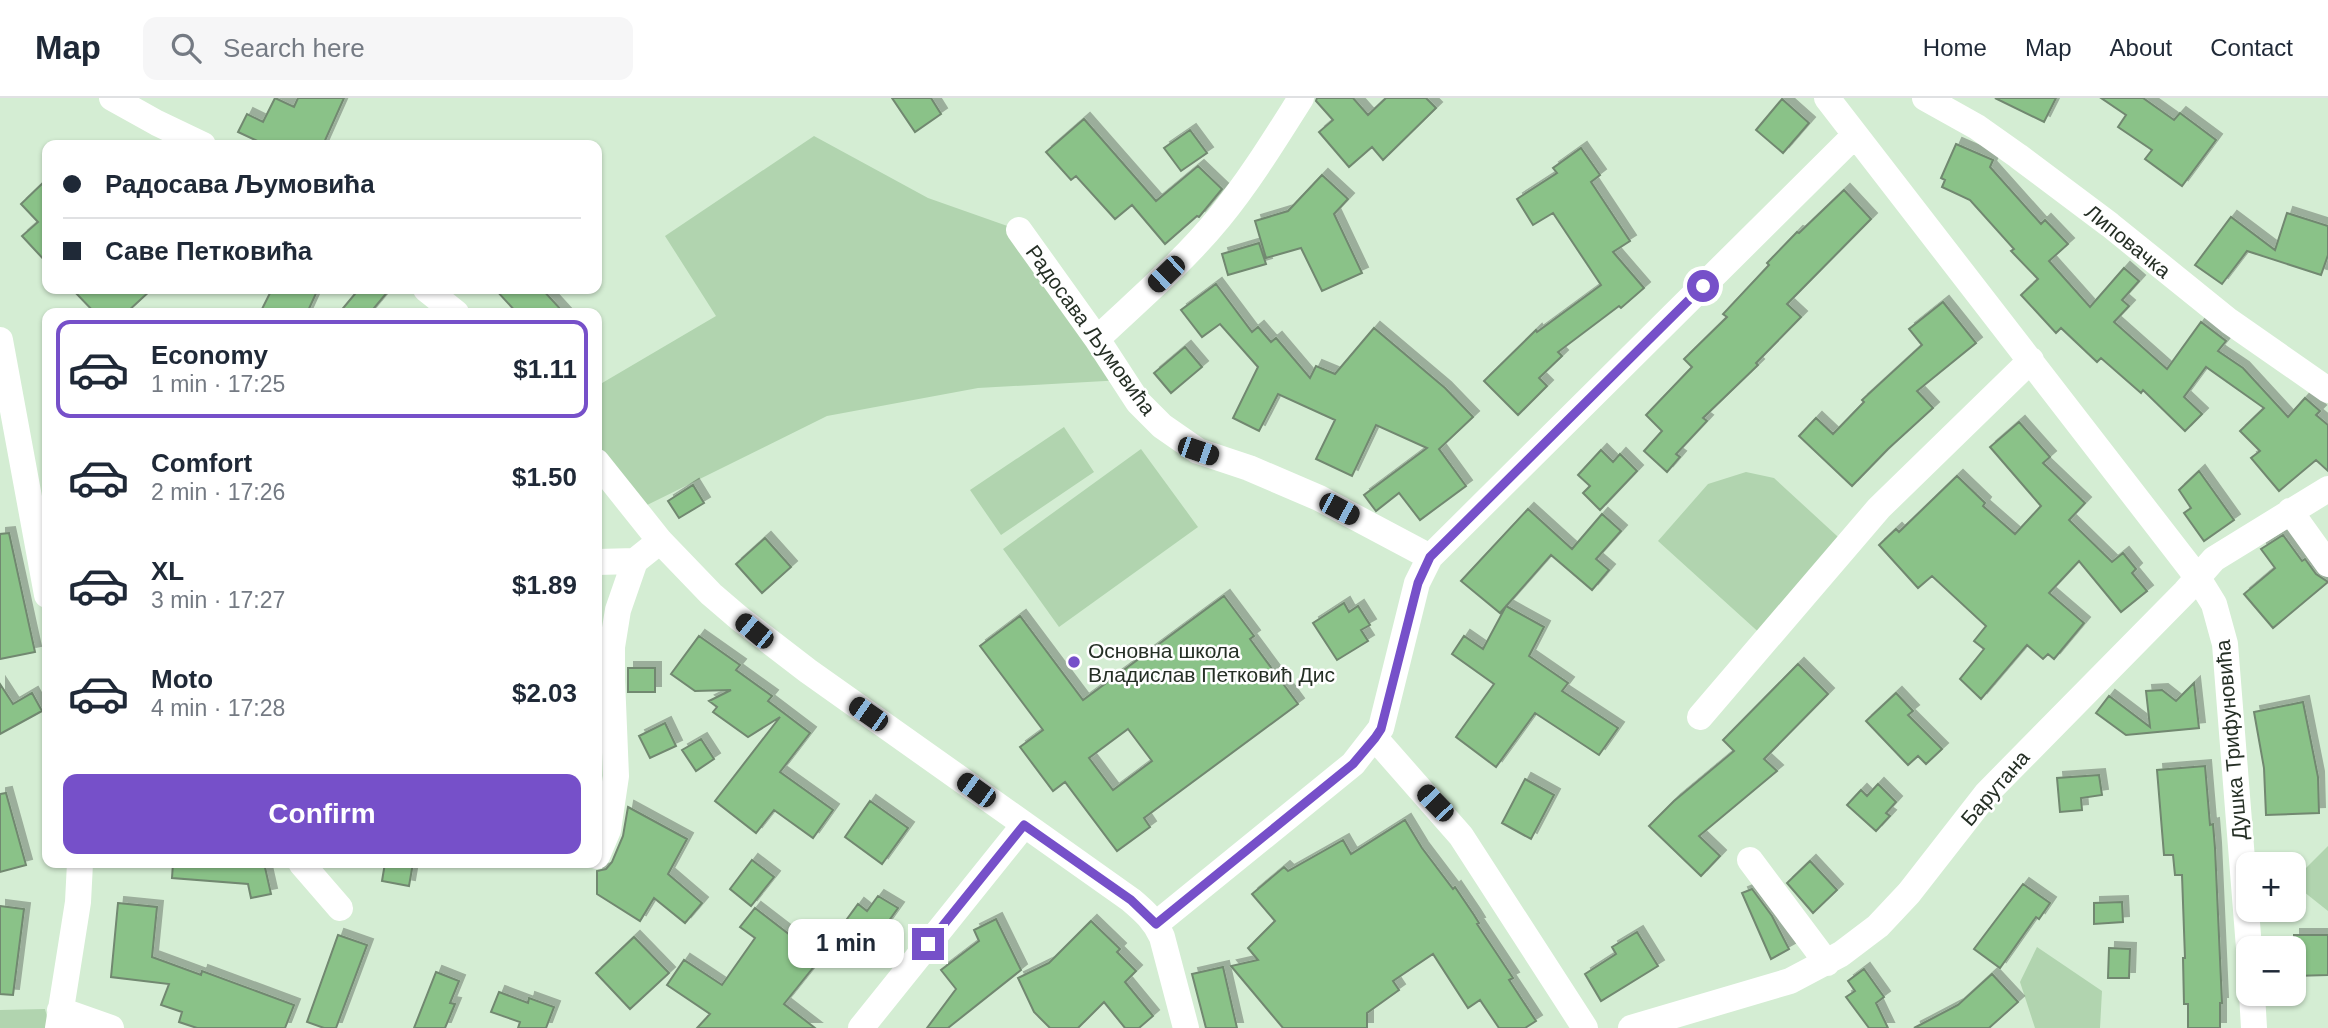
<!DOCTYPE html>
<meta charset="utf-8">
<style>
:root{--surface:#fff;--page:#f6f6f7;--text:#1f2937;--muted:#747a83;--line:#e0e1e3;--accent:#7650c9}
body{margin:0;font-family:Helvetica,sans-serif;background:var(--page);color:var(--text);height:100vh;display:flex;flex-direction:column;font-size:26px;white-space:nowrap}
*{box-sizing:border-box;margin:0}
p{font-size:23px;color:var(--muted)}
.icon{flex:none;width:38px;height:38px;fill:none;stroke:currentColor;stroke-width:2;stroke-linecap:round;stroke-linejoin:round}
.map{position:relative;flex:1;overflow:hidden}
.drawer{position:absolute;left:42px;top:210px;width:560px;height:560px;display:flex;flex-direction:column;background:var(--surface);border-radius:14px;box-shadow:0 2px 5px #0004}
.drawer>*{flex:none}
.banner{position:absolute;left:42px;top:42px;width:560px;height:154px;border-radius:14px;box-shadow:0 2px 5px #0004;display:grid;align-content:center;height:154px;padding:0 21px;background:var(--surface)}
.tools{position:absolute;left:2236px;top:754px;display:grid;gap:14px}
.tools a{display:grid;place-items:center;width:70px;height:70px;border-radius:14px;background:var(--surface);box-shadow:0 2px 5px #0004;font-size:35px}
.end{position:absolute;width:32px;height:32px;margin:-16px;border:9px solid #7650c9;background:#fff;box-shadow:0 0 0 4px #fff}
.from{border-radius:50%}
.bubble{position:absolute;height:49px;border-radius:14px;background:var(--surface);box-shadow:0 2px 5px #0004;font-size:23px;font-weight:700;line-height:49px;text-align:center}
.car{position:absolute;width:21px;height:42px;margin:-21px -10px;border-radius:9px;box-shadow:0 0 5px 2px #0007;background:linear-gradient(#222 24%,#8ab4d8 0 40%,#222 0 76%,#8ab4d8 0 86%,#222 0)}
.banner b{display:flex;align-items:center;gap:24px;height:66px;font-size:26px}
.banner b+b{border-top:2px solid var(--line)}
.banner i{width:18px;height:18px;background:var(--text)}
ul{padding:12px 0 0;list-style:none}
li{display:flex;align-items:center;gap:21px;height:98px;margin:0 14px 10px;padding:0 7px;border:4px solid transparent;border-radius:14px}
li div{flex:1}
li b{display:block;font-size:26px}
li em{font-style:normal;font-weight:700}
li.selected{border-color:var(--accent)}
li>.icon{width:63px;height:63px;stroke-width:1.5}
.primary-button{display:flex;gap:14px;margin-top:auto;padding:14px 21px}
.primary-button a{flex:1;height:80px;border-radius:14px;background:var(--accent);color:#fff;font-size:28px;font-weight:700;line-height:80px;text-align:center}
header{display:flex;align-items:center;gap:42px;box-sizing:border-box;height:98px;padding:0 35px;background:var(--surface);border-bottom:2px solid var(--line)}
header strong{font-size:33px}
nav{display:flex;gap:38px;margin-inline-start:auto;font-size:24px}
.search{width:490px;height:63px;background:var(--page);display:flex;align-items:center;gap:18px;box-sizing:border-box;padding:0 24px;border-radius:14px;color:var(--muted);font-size:26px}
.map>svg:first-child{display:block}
.green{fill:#b1d4af}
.building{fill:#8ac288;stroke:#718870;stroke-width:2;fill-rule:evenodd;filter:url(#shadow)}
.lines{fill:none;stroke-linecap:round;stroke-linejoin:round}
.minor{stroke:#fff;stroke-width:26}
.route{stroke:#7650c9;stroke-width:9}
.poi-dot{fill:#7650c9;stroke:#fff;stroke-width:2.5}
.labels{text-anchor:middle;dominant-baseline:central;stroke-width:5;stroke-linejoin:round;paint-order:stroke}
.street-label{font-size:21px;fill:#252f25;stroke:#fff}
.poi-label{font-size:21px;fill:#252f25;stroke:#fff;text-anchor:start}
</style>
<header>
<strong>Map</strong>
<div class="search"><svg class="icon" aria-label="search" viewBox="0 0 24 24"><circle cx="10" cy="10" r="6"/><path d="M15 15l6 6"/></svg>Search here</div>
<nav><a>Home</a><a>Map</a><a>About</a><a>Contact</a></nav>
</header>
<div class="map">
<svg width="2328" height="930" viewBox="0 0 2328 930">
<defs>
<filter id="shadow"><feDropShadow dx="6" dy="-6" stdDeviation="0" flood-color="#0004"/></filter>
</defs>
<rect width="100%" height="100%" fill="#d4edd3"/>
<!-- green -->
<path class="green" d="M814,38L928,100L1019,132L1123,282L978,290L827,318L635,413L597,364V288L716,218L665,138Z
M1064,329L1094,374L1001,437L970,392Z
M1141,351L1198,429L1059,529L1003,451Z
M1746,374L1774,380L1849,449L1764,539L1658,443L1708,386Z
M2328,748V813L2294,786V782Z
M2037,849L2102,893L2100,930H2035L2020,884Z
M45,911L50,930H0V912Z"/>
<!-- building -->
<path class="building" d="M275,0L294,9L298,0H344L323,47H266L238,34L247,16L263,24Z
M892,0H931L941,16L915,34Z
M1317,0H1353L1368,17L1386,0H1426L1436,10L1383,62L1372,49L1349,69L1319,34L1333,22L1316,3Z
M1995,0H2056L2044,24Z
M2101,0H2143L2174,22L2180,15L2216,42L2182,88L2145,61L2152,52L2118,29L2126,17Z
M1782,1L1809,25L1783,55L1756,32Z
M1084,21L1156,103L1198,68L1222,91L1199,119L1197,118L1165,146L1132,107L1115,121L1076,78L1071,82L1046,54Z
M1190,32L1207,55L1181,73L1164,50Z
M1956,46L1993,62L1990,69L2041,126L2045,122L2068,146L2049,163L2090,209L2124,170L2139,183L2122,202L2129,208L2114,224L2167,271L2201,224L2226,243L2218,253L2243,270L2288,319L2305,300L2320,313L2316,317L2328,327V373L2316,362L2279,393L2251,360L2260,353L2240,333L2264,310L2206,269L2184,299L2202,316L2185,333L2143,292L2141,295L2101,260L2097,264L2061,230L2056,235L2021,197L2038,181L2011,153L2014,151L1970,102L1942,89L1945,82L1941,80Z
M1581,50L1600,77L1591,84L1630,143L1613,154L1644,190L1621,210L1619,208L1558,254L1562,258L1539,280L1547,288L1518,317L1484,283L1536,232L1537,234L1601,187L1553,115L1533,127L1517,101L1557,75L1553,70Z
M1322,77L1348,101L1334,116L1362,175L1322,193L1301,150L1266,160L1255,123L1288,113Z
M47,81V165L22,138L38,124L21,106Z
M1844,92L1871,121L1787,206L1801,219L1756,265L1758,267L1703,320L1707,323L1676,356L1680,359L1667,374L1644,353L1662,333L1646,317L1692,269L1684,261L1727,219L1723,216L1769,167L1767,165L1797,134L1799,135Z
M2287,115L2328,128V157L2321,177L2247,153L2222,186L2195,167L2231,119L2275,152Z
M1259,145L1266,166L1228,177L1222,156Z
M1216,186L1252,234L1258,229L1271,244L1276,240L1310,280L1316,268L1335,276L1374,230L1445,290L1473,319L1439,351L1466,388L1420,422L1399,395L1376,413L1364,397L1427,350L1376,327L1352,378L1316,361L1335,322L1278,296L1259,333L1233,320L1258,269L1220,226L1202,239L1181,212Z
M72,191H152L126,215H95Z
M272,191H318L307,215H260Z
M359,191H390L370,215H339Z
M495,191H542L564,215H517Z
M1943,204L1976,245L1917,293L1933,310L1888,351L1852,388L1799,338L1816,320L1833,336L1864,304L1862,302L1922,247L1909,231Z
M1185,249L1202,269L1171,295L1154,275Z
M2019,324L2050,359L2043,365L2085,405L2069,422L2112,464L2123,455L2136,471L2132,475L2147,493L2121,514L2079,463L2049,495L2084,525L2054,561L2048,556L2043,561L2027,547L1981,601L1960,581L1984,551L1974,543L1986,528L1932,478L1918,490L1879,447L1896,431L1899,434L1957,378L1985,405L1983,408L2015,436L2041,408L1990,349Z
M1601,352L1613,364L1620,356L1637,373L1600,412L1583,395L1590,388L1578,377Z
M2199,373L2234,422L2204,443L2184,415L2191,410L2179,392Z
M693,387L704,405L679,420L668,403Z
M1528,411L1572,451L1602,416L1621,433L1596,461L1609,472L1592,492L1551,457L1500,515L1461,483Z
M9,435L35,554L0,561V436Z
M2283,437L2302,463L2305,461L2316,476L2328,484L2273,530L2244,496L2275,470L2261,451Z
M765,440L791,469L762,495L736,466Z
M1224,498L1254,538L1250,541L1298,606L1144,720L1150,729L1117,753L1065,684L1053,693L1020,649L1043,632L980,548L1020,518L1083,602ZM1128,631L1152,663L1113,692L1089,660Z
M1344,505L1349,514L1358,508L1370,527L1361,532L1368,543L1337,562L1313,525Z
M1506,508L1544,529L1529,558L1568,585L1562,593L1618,630L1599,657L1535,615L1496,669L1456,639L1494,586L1452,556L1464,538L1483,551Z
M699,538L740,567L736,572L772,598L768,603L810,635L780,674L833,712L813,740L774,712L756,735L715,703L780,619L748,639L713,614L717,609L709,603L731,592L695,593L671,576Z
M1798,566L1828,596L1764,661L1777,673L1699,738L1720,758L1701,778L1649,728L1674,703L1734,653L1723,642Z
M628,570H655V594H628Z
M2194,585L2199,630L2126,637L2096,615L2109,598L2150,629L2146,593L2162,592L2176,603Z
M0,586L13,606L32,595L42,613L0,636Z
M1896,595L1913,613L1908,617L1942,651L1926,666L1918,658L1908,667L1866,623Z
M2303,604L2318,679L2319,715L2266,717L2264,670L2254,614Z
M665,625L676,648L650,660L639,638Z
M701,641L714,661L696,673L682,652Z
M2205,668L2210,727L2213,726L2215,750L2222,905H2220V930H2188V906H2184L2183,860H2185L2182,777H2175L2173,757H2164L2157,672Z
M2099,677L2102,697L2081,700L2082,712L2060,714L2057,680Z
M1525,681L1554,697L1531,741L1502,725Z
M1878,686L1896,704L1886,715L1890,718L1876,733L1847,707L1861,692L1867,698Z
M6,695L26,767L0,774V696Z
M870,703L908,730L882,766L845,739Z
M628,709L687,741L668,776L702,805L685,825L654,800L640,823L597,796V773L606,771L612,764L623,738Z
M1405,722L1422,750L1453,791L1455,789L1474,817L1479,825L1477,826L1513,880L1509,882L1536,923L1525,930H1499L1480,902L1468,910L1433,856L1393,883L1399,892L1367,915V930H1283L1231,868L1258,862L1248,850L1275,823L1252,796L1284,769L1288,773L1343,742L1351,756Z
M752,762L774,779L751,808L730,791Z
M1810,763L1837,792L1813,815L1787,785Z
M173,765H264L271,796L251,800L248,786L172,780Z
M385,765H413L409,788L382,783Z
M2023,786L2050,805L2039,821L2036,819L2000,870L1974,851Z
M1752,791L1772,818L1789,851L1771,861L1742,795Z
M878,798L898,810L868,852L839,832L858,806L867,813Z
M2122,804L2123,824L2094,826V805Z
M118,805L157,809L152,859L201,877L202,873L294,907L285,930H197L179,924L182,914L161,907L169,886L111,879Z
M0,808L24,811L13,897L0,896Z
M755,810L794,840L802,830L828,851L784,906L815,930H697L710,916L667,887L684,862L722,887L755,840L740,829Z
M996,821L1021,872L948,930H927L956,891L941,872L979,843L974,832Z
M1091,823L1120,851L1117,854L1136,873L1125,884L1153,918L1139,930H1125L1104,904L1078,930H1050L1034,914L1018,880L1049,865Z
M1637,834L1658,868L1601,903L1585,876L1616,856L1612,849Z
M338,837L367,847L336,930H324L307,924Z
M2294,837H2328V877L2294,878Z
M634,839L669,875L630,911L596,875Z
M2109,850L2130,851L2129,880H2108Z
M1223,869L1237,930H1206L1192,876Z
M1864,871L1884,899L1876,905L1888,930H1869L1846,899L1855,893L1848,883Z
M436,874L459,883L450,905L455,906L445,930H414Z
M1992,876L2018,904L1989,930H1914L1958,907Z
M499,894L528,905L529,900L554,909L546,930H518L520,924L491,914Z"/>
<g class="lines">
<!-- minor -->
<path class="minor" d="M112,0L157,25L203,47
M1827,0L2198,480L2214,506L2225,546L2249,850
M1925,0L1977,29L2018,58L2110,127L2229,223L2328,292
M1019,132L1097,241L1138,304L1162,328L1198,353L1249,370L1319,400L1430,459
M426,191L456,215
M1097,241C1138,202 1183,164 1219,120C1250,82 1275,41 1301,0
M0,242L47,497
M597,364L660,443L711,496L739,520L808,573L1131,802C1144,813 1155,823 1162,839L1186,930
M2290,413L2328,466
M597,464L635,463
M1700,619L1879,410L2031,262
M1375,640L1461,738L1585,930
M597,758L608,732L616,678L612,581V549L618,512L635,463L660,443
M1750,762L1827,865
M301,765L340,810
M1156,826L1353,666L1381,630L1417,485L1430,459L1855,37
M2252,896L2254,930
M60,912L111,930
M58,930L78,804L80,765
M861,930L1024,727
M1631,930L1790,883L1841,856L1878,828L1909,795L1987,695L2185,494L2214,461L2328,391"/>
</g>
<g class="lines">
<!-- route -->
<path class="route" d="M928,846L1024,727L1131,802L1156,826L1353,666L1375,640L1381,631L1418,485L1430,459L1703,188"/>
</g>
<!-- markers -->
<circle class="poi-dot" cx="1074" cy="564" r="7"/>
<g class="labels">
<!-- street labels -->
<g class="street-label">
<text transform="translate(2128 143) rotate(39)">Липовачка</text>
<text transform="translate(1091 232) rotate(54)">Радосава Љумовића</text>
<text transform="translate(2231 642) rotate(-95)">Душка Трифуновића</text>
<text transform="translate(1995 690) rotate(-49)">Барутана</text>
</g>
<!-- poi labels -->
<g class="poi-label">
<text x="1088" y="552">Основна школа<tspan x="1088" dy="24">Владислав Петковић Дис</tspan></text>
</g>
</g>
</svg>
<div class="tools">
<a>+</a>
<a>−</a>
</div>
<i class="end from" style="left:1703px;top:188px"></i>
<i class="end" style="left:928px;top:846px"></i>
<div class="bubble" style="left:788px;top:821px;width:116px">1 min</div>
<i class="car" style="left:1166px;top:176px;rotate:226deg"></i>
<i class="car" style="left:1198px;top:353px;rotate:109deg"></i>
<i class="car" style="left:1339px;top:411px;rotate:118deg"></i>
<i class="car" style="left:754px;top:533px;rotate:309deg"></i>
<i class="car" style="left:868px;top:616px;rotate:305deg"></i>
<i class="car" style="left:976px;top:692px;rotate:306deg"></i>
<i class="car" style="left:1435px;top:705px;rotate:316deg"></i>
<div class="banner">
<b><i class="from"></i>Радосава Љумовића</b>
<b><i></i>Саве Петковића</b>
</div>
<section class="drawer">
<ul>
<li class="selected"><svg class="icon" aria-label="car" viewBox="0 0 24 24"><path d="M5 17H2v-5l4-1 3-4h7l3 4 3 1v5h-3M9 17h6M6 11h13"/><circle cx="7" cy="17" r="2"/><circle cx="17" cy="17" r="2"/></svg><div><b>Economy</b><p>1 min · 17:25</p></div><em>$1.11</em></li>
<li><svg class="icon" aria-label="car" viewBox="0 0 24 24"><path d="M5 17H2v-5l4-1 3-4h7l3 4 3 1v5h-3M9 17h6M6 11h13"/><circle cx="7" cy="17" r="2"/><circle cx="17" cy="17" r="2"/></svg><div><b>Comfort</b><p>2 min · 17:26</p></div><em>$1.50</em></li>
<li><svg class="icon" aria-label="car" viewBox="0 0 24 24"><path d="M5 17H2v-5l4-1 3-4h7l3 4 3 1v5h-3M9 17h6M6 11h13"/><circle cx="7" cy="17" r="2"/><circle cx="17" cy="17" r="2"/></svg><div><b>XL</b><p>3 min · 17:27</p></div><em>$1.89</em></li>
<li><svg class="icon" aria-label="car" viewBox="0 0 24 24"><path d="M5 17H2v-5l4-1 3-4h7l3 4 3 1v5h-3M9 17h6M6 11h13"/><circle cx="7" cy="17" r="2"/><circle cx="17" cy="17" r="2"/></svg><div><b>Moto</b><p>4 min · 17:28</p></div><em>$2.03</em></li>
</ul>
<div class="primary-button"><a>Confirm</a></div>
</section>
</div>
